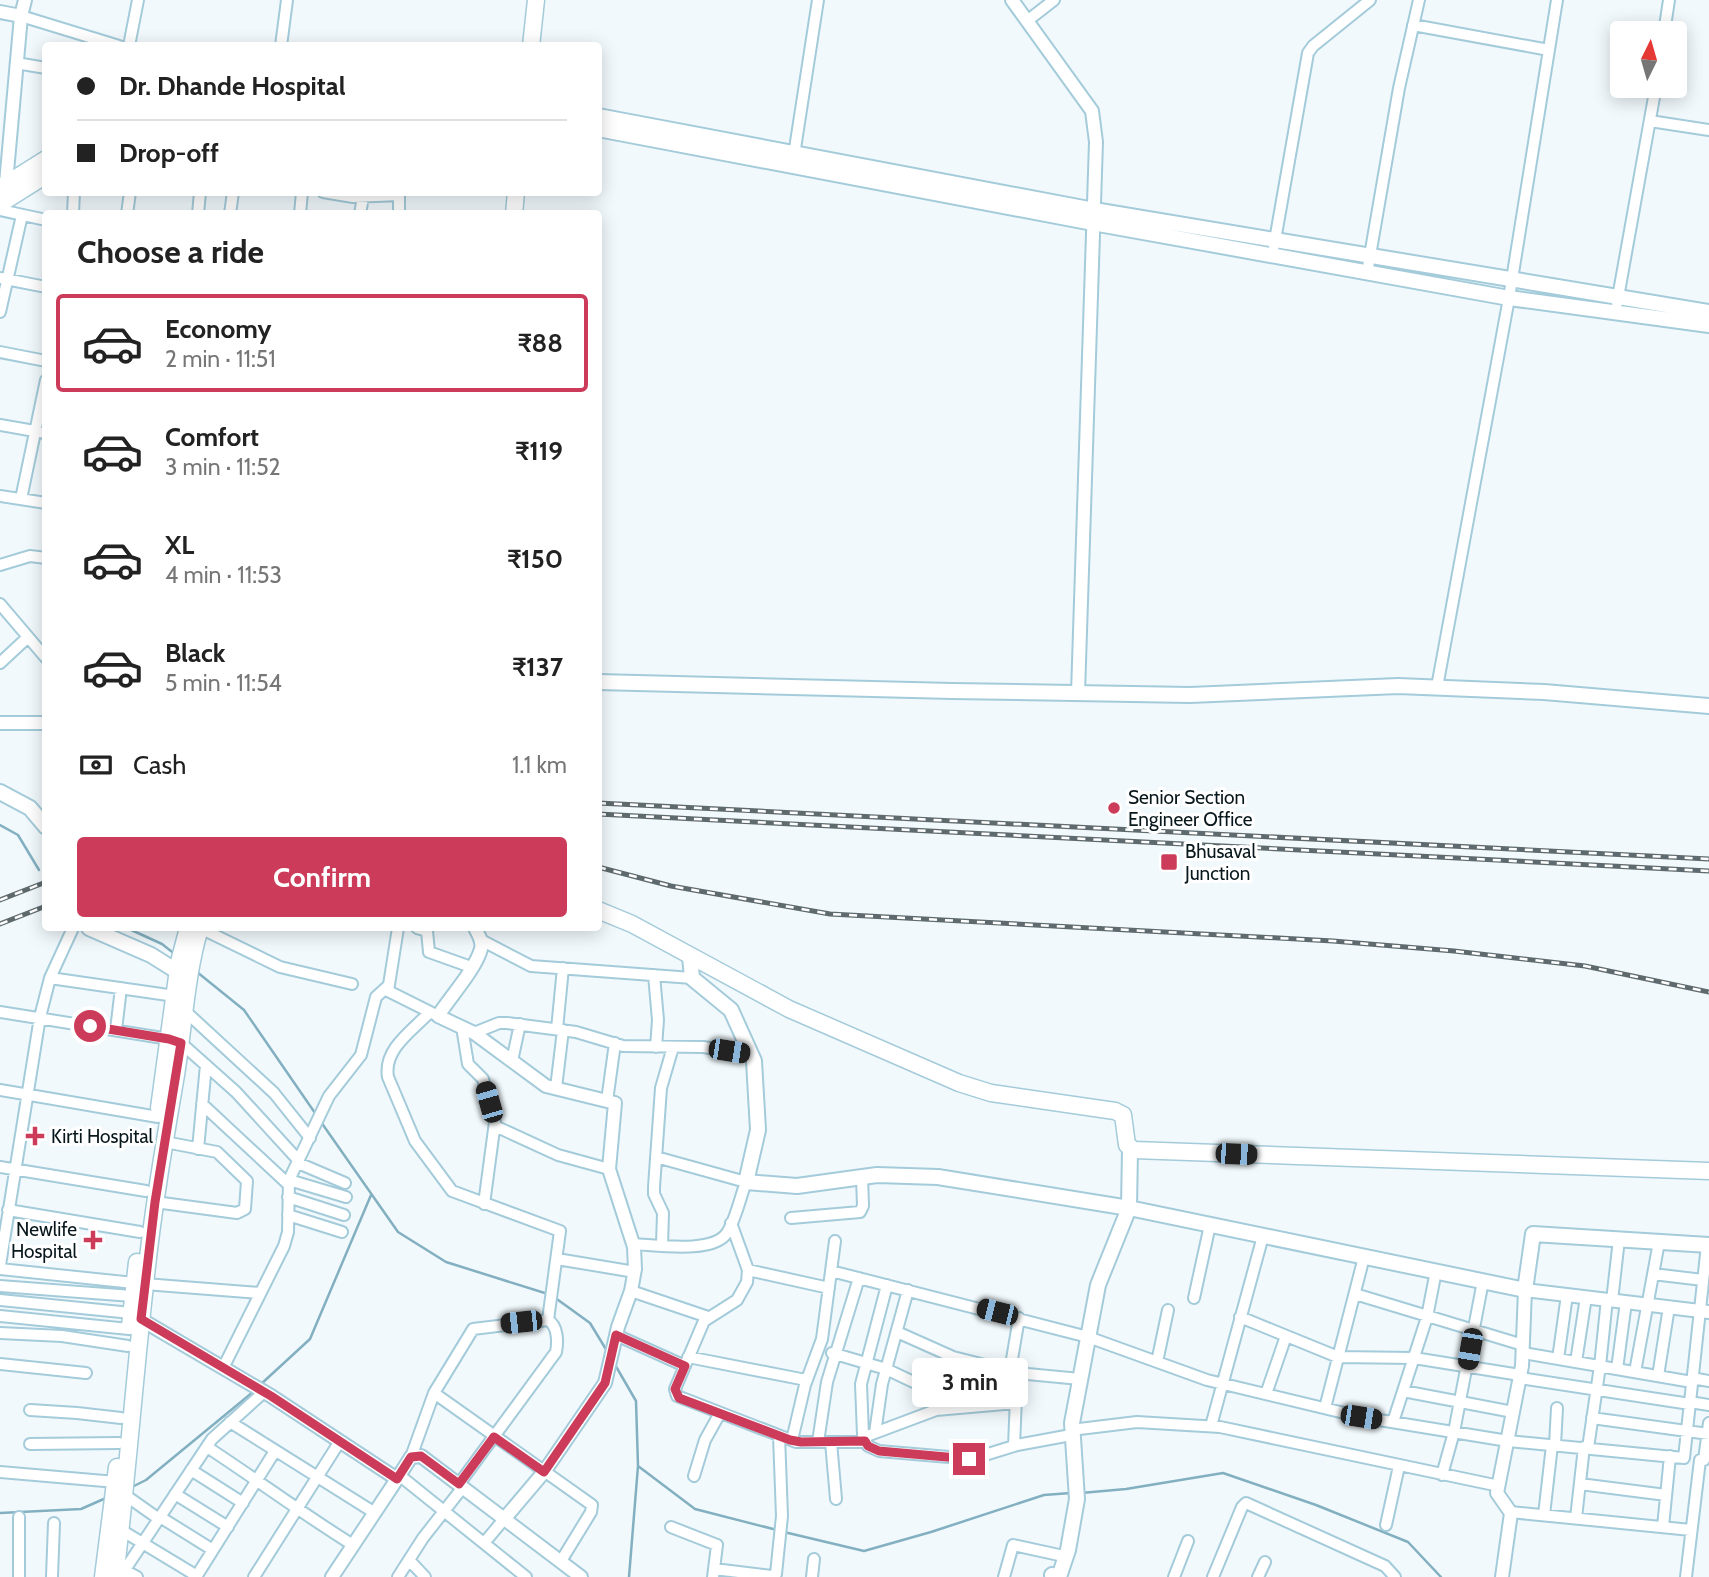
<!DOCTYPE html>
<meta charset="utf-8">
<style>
:root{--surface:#fff;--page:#f2f2f2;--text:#222;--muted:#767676;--line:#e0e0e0;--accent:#cc3c5a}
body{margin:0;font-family:Cabin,sans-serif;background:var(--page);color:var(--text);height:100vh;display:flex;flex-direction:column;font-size:26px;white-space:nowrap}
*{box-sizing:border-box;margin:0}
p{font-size:23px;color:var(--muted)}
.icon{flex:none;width:38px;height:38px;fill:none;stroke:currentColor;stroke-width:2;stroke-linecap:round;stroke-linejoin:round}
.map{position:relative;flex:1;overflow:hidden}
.details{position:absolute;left:42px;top:210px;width:560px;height:721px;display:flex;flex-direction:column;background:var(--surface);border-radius:7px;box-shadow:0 4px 18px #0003}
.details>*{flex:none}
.banner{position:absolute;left:42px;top:42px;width:560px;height:154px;border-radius:7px;box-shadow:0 4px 18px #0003;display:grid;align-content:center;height:154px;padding:0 35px;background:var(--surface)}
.needle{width:46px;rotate:5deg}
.tools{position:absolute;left:1610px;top:21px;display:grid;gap:14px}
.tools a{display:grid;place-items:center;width:77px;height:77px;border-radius:7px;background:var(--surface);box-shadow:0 4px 18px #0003;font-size:35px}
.end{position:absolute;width:32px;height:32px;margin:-16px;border:9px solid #cc3c5a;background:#fff;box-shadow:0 0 0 4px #fff}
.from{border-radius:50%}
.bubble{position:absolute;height:49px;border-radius:7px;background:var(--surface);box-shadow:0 4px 18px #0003;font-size:23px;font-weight:700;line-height:49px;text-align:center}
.car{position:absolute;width:21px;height:42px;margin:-21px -10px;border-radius:9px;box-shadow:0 0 5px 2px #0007;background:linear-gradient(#222 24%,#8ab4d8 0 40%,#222 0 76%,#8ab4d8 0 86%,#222 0)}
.banner b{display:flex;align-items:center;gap:24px;height:66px;font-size:26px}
.banner b+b{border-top:2px solid var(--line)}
.banner i{width:18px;height:18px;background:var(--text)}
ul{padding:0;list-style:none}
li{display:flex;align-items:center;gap:21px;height:98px;margin:0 14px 10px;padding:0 21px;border:4px solid transparent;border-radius:7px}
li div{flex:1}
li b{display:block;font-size:26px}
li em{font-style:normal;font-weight:700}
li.on{border-color:var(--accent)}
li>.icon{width:63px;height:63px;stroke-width:1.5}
h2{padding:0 35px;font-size:32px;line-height:84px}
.pay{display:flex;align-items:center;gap:18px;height:77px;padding:0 35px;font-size:26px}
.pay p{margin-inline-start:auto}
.action{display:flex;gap:14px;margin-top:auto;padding:14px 35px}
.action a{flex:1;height:80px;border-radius:7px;background:var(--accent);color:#fff;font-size:28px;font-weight:700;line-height:80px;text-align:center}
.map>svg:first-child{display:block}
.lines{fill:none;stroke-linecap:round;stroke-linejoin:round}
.stream{stroke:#83b0c1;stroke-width:2.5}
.minor-casing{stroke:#a4cbda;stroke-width:14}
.tertiary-casing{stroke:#a4cbda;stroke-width:16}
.secondary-casing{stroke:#a4cbda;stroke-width:18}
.primary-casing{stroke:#a4cbda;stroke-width:19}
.minor{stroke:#fff;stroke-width:10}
.tertiary{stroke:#fff;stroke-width:12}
.secondary{stroke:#fff;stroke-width:14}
.primary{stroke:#fff;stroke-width:16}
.rail-casing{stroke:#5e6a6e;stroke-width:5}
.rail{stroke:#fff;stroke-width:2.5;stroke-dasharray:8;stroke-linecap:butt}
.route{stroke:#cc3c5a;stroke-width:9}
.poi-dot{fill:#cc3c5a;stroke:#fff;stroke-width:2.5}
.labels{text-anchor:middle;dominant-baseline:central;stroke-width:6;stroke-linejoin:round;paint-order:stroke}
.poi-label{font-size:19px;fill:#08171c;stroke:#fff;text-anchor:start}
</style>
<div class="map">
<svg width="1709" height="1577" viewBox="0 0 1709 1577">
<rect width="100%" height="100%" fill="#f1f9fc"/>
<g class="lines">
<!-- stream -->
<path class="stream" d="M0,825L18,835L39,870
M127,928L162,944L176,955
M197,972L244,1010L315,1113
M321,1122L398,1232L446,1262L548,1294
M554,1297L590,1323L607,1351
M614,1363L636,1401L638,1466L629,1577
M260,1385L310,1339L371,1195
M638,1466L695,1509L777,1530
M132,1487L146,1480L253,1392
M1081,1493L1126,1489L1223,1473L1316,1505L1408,1542L1441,1577
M0,1513L81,1509L106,1498
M784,1532L864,1551L931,1532L1044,1495L1071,1493"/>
<defs>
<path id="minor" d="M21,16L119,46
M1027,21L1054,0
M1413,25L1549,50
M1664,33L1669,0
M129,46L138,0
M281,46L287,0
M16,63L46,68
M1650,121L1709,130
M794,155L818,0
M323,192L353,197L399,195
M399,192V214
M0,210L46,220
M73,214L74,192
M127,214L130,192
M198,214L200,192
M230,214L233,192
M300,214L302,192
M360,214L363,197
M1274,246L1308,53L1313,46L1370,0
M1367,273L1399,88L1419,0
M0,278L46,287
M1617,303L1656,86
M0,312L22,215
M0,352L46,361
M0,425L46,433
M0,496L46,503
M21,499L46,380
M0,565L30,556L46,558
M0,604L46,658
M0,663L28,637
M1437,687L1509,298L1557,0
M200,928L280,967L352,984
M398,928L388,991L434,1014
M417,928L427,931L429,952L471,967
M481,940L531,966L692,978
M654,975L658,1020L656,1047
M50,978L175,996
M185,1011L274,1093L310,1138
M0,1012L169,1039L181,1043L236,1092L299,1161
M430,1012C413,1030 383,1049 388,1077L415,1141L452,1191L560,1231L548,1320
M462,1027L468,1064L483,1079L495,1122L484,1204
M557,1029L563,968
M116,1030L121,988
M474,1033L499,1023H507L576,1032L623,1046L703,1047L751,1054
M512,1061L520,1024
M556,1088L563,1030
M0,1090L158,1117
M607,1101L615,1043
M202,1104L288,1184
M495,1126L558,1155L609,1169
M198,1149L206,1065
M298,1163L345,1183
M0,1167L146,1191
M289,1180L346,1197
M288,1197L344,1215
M155,1202L237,1213L245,1209L247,1181L217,1152L165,1142
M8,1210L140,1232
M288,1215L342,1232
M791,1218L860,1212L863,1206L862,1177
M731,1223L748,1270L747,1282L737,1300L704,1321L675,1389L677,1396L796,1442H865
M633,1244C657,1245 713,1254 727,1233C736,1219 740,1198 746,1182L656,1157
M662,1245L663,1213L654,1194V1187L661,1088L673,1047
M557,1259L635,1272
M0,1265L40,1017L50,978L73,928
M0,1269L134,1283
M748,1270L829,1288
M831,1271L1088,1337L1207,1380L1361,1417L1508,1441L1684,1458L1707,1245
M1653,1274L1703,1280
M145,1284L260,1293
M887,1285L861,1384L863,1435L868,1446L879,1451L972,1459L1017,1445L1071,1435
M0,1286L132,1296
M631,1291L708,1317
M1355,1294L1523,1345
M1194,1298L1210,1225
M0,1300L131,1313
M1612,1301L1619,1239
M0,1316L129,1329
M1240,1317L1338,1357L1414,1358L1520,1375
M897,1332L953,1357L1017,1373L1080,1379
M0,1333L62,1336L128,1346
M616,1335L685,1366
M832,1353L886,1369L945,1397
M1523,1353L1692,1382
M688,1357L806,1380
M1558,1359L1567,1295
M1157,1362L1168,1310
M1576,1362L1586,1297
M0,1364L86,1373
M223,1368L284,1246L288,1232L289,1180L329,1096L361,1055L376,997L387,987
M1617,1369L1626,1302
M1010,1371L1019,1318
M1635,1372L1659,1242
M1658,1376L1669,1307
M1520,1378L1690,1404
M1692,1378L1709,1381
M1403,1391L1513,1412
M434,1393L592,1505L591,1512L561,1561
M1266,1394L1286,1336
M944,1402L953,1357
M1690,1402L1709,1405
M1325,1408L1364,1257
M30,1410L77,1413L121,1418
M1592,1418L1709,1434
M230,1422L375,1513
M1393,1422L1427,1317L1436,1271
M1211,1426L1263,1236
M1071,1430L1137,1422L1220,1427L1499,1486
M875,1433L882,1384L908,1290
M864,1437L936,1410L1016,1403
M792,1440L805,1385L822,1339L835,1241
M818,1442L827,1382L859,1278
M831,1442L836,1499
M30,1444L119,1443
M1555,1445L1557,1408
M1014,1446L1017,1373
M207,1447C256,1479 303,1514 353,1545
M1588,1448L1600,1366L1607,1299
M411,1457L434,1393L473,1329L548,1320C558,1326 558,1342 556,1352L459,1484
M1704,1460L1709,1423
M191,1470L243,1503
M0,1472L116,1482
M399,1475L526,1577
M1442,1475L1454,1432L1483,1281
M694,1476L705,1440L720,1413
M1580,1484L1666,1495
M175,1494L228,1527
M125,1495L159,1519
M1510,1512L1691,1530
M1544,1515L1552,1445
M160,1517L213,1550
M1576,1518L1584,1447
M1386,1525L1399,1466
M671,1527L717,1545L713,1577
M1663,1527L1670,1456
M121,1530L197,1576
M484,1543L505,1518
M409,1560L425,1577
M714,1569L772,1576L776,1574L782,1516L779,1436
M124,1570L137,1577
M19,1577V1517
M52,1577L54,1523
M120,1577L212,1439L264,1392
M196,1577L275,1451
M254,1577L340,1441
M398,1577L423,1538L463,1487
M812,1577L814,1559
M1004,1577L1013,1545L1059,1555
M1174,1577L1188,1541
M1213,1577L1242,1507L1246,1503L1385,1566L1395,1577
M1258,1577L1265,1562
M1686,1577L1700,1460"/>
<path id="tertiary" d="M1012,0L1092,111L1096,142L1078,693
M0,12L21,16
M6,183L21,16L25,0
M0,723H46
M475,928C478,934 483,941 481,949C475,970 450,997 438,1016L474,1033L546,1086L615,1103L609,1169L634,1247L635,1269L631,1291L618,1327L605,1383L544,1472L505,1518
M135,1316L271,1396L397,1479L411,1457L421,1456L581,1577
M332,1577L397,1479
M1502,1577L1511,1513L1497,1493L1522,1366L1525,1290L1709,1312"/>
<path id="secondary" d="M598,116L1094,210L1709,312
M598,129L1093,223L1509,298L1709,325
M598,682L952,691L1190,695L1398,686L1544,692L1709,706
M0,792L30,808L46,827
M89,928L151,955L178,972
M690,956L692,978L731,1010L754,1061L758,1130L746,1182L797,1186L877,1175L938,1177L1129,1208L1525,1290L1533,1234L1709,1245
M1052,1575L1059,1577L1068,1550L1077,1499L1072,1423L1098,1285L1129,1208L1130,1149"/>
<path id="primary" d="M531,46L536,0
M0,188L46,159
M0,204L46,175
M514,214L516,192
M598,910L632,924L789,1009L959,1083L991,1093L1115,1111L1123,1115L1127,1145L1134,1150L1709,1171
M159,1108L179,962L188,928
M130,1326L137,1262
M103,1577L117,1467
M115,1577C127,1480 134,1383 145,1285C152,1215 164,1145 176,1075C184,1025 186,975 200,928"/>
</defs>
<!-- minor casing -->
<use href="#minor" class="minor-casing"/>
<!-- tertiary casing -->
<use href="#tertiary" class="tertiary-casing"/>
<!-- secondary casing -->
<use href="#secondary" class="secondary-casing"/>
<!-- primary casing -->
<use href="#primary" class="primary-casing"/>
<!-- minor -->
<use href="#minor" class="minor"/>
<!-- tertiary -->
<use href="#tertiary" class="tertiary"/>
<!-- secondary -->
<use href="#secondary" class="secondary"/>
<!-- primary -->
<use href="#primary" class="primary"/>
<defs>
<path id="rail" d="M598,803L1709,859
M598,814L1709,871
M598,867L671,886L830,914L1333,941L1454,951L1585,966L1709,992
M0,900L46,882
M0,924L46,906"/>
</defs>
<!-- rail casing -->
<use href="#rail" class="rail-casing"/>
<!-- rail -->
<use href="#rail" class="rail"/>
</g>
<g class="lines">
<!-- route -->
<path class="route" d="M90,1026L169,1039L181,1043L155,1202L141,1319L271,1396L397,1479L411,1457L421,1456L459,1484L494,1437L544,1472L605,1383L616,1335L685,1366L675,1389L679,1398L790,1440L801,1442L865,1441L868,1446L879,1451L969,1459"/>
</g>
<!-- markers -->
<g class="poi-dot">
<circle cx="1114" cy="808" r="7"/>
<rect x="1160" y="853" width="18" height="18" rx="3.5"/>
<path d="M31.5 1125.5h7v7h7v7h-7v7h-7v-7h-7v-7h7z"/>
<path d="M89.5 1229.5h7v7h7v7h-7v7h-7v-7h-7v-7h7z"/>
</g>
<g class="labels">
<!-- poi labels -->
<g class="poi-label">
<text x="1128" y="797">Senior Section<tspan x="1128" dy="22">Engineer Office</tspan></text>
<text x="1185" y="851">Bhusaval<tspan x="1185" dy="22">Junction</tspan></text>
<text x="51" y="1136">Kirti Hospital</text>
<text x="77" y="1229" text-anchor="end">Newlife<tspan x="77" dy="22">Hospital</tspan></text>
</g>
</g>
</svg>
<div class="tools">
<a><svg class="needle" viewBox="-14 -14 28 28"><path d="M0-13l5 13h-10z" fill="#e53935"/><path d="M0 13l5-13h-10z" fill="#767676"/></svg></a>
</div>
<i class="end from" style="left:90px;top:1026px"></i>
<i class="end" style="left:969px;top:1459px"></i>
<div class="bubble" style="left:912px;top:1358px;width:116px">3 min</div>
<i class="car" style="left:729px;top:1051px;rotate:99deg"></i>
<i class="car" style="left:489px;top:1102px;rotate:344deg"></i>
<i class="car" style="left:1236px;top:1154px;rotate:92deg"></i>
<i class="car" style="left:997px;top:1312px;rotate:284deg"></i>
<i class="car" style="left:521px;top:1322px;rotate:264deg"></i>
<i class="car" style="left:1470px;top:1349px;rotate:190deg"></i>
<i class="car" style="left:1361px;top:1417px;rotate:99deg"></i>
<div class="banner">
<b><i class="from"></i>Dr. Dhande Hospital</b>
<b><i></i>Drop-off</b>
</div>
<section class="details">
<h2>Choose a ride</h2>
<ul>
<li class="on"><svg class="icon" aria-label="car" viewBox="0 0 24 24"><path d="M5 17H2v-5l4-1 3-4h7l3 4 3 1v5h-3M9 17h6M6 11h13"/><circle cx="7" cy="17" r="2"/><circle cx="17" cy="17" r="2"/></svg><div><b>Economy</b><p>2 min · 11:51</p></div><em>₹88</em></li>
<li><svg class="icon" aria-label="car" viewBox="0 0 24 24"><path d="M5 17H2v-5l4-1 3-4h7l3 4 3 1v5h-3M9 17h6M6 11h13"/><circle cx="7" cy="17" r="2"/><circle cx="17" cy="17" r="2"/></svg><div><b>Comfort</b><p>3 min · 11:52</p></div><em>₹119</em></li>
<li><svg class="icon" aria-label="car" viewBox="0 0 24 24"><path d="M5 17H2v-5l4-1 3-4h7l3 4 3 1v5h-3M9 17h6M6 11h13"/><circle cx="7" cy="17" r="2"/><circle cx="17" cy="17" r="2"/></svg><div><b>XL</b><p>4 min · 11:53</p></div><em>₹150</em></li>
<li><svg class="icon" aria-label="car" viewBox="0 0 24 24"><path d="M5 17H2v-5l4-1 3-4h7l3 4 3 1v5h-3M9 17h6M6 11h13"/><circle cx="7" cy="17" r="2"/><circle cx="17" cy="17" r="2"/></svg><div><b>Black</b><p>5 min · 11:54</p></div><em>₹137</em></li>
</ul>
<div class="pay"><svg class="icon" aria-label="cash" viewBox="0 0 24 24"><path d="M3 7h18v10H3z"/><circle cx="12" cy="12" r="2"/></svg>Cash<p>1.1 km</p></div>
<div class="action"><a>Confirm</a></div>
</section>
</div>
